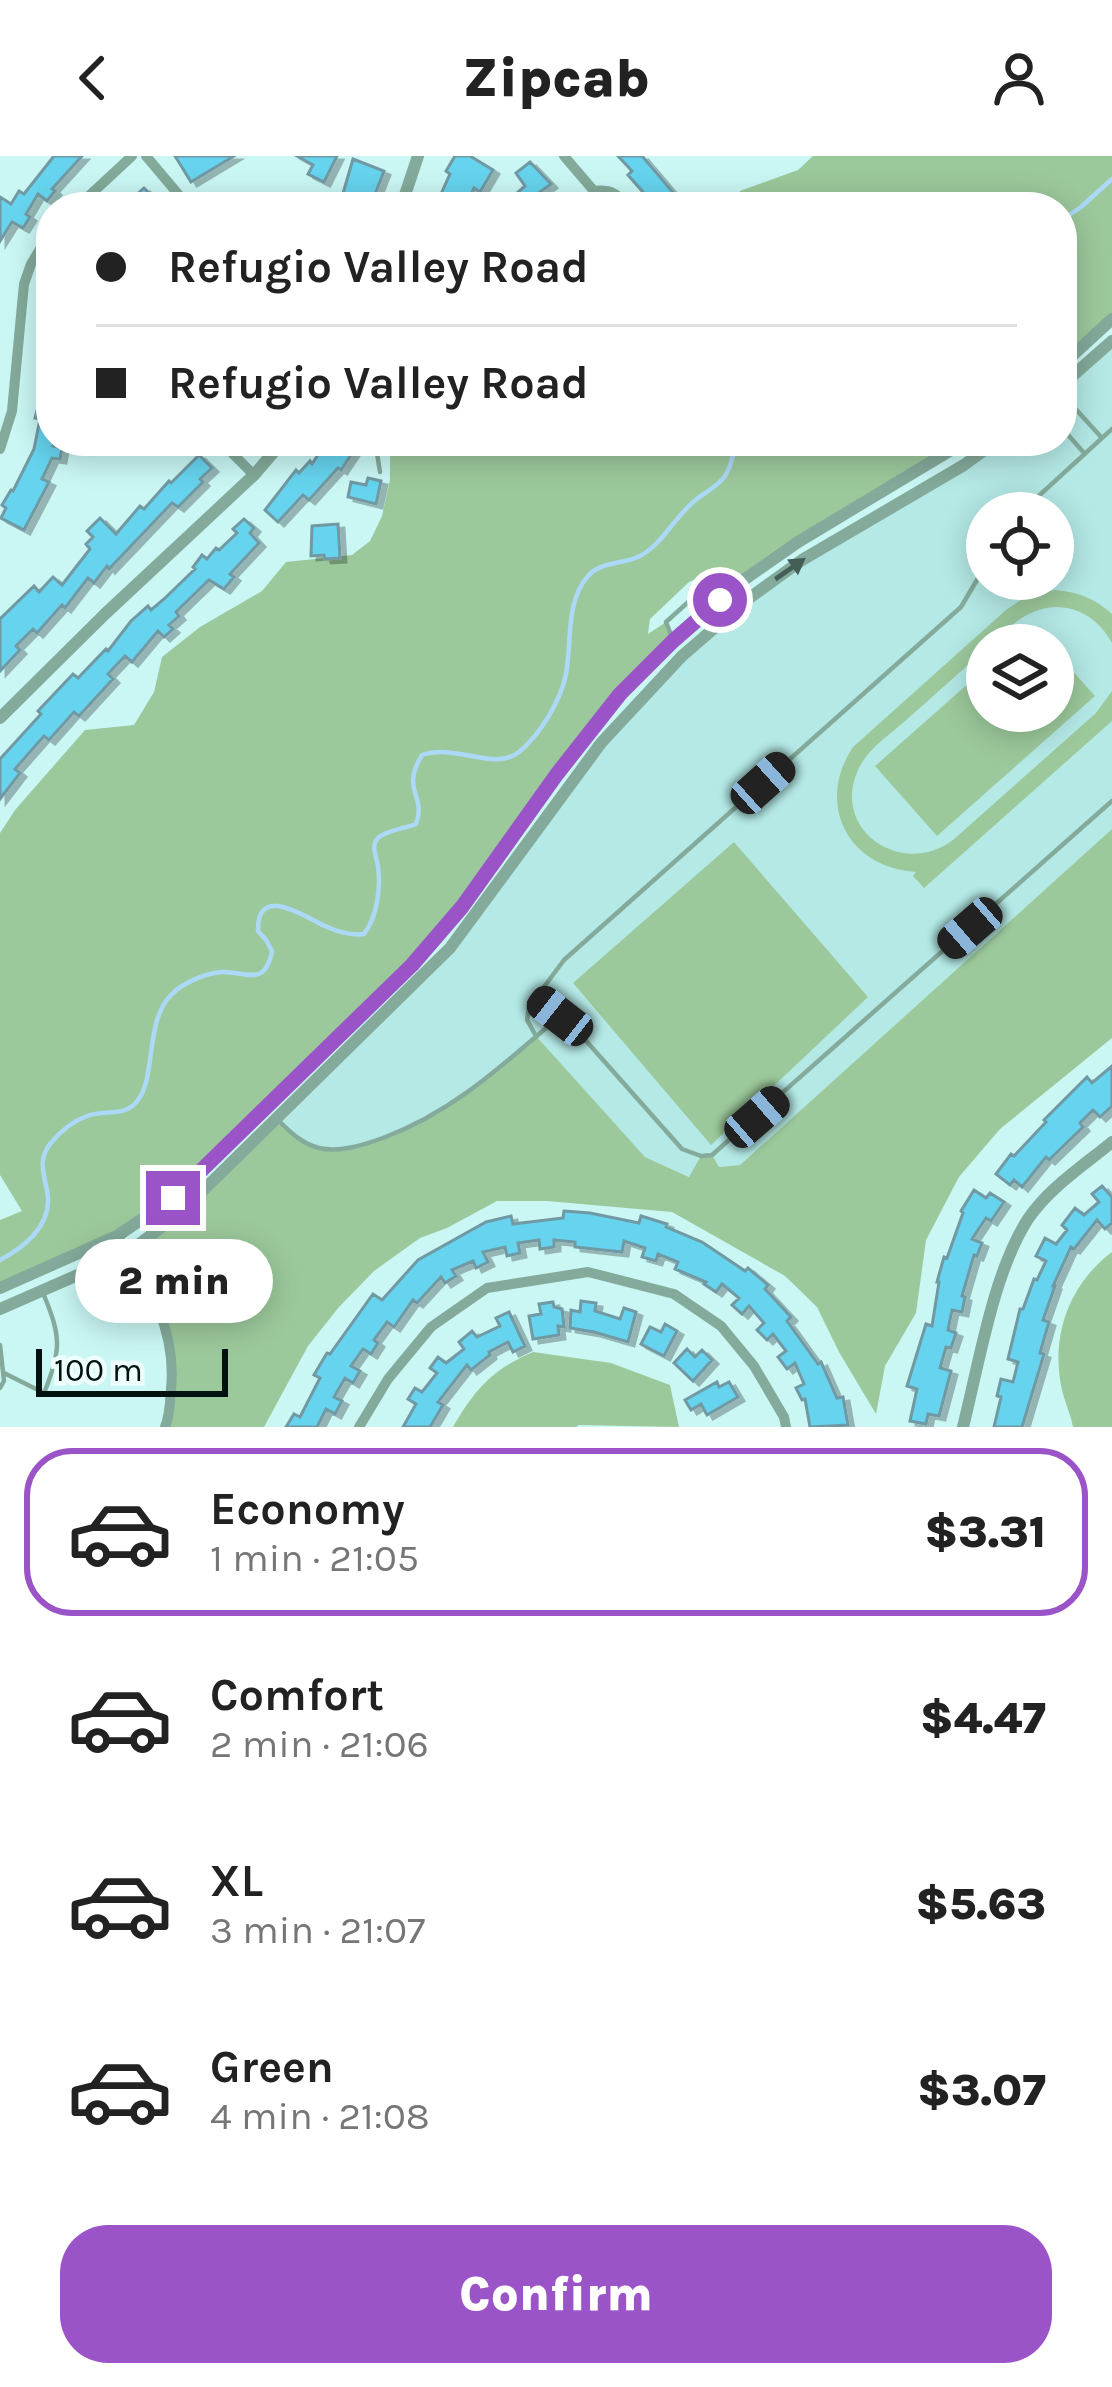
<!DOCTYPE html>
<meta charset="utf-8">
<style>
:root{--surface:#fff;--page:#f2f2f2;--text:#222;--muted:#767676;--line:#e0e0e0;--accent:#9b54c8}
body{margin:0;font-family:Karla,sans-serif;background:var(--page);color:var(--text);height:100vh;display:flex;flex-direction:column;font-size:45px;white-space:nowrap}
*{box-sizing:border-box;margin:0}
p{font-size:39px;color:var(--muted)}
.icon{flex:none;width:66px;height:66px;fill:none;stroke:currentColor;stroke-width:2;stroke-linecap:round;stroke-linejoin:round}
.map{position:relative;height:1271px;overflow:hidden}
.details{display:flex;flex-direction:column;background:var(--surface);flex:1}
.details>*{flex:none}
.guide{position:absolute;left:36px;top:36px;width:1041px;height:264px;border-radius:48px;box-shadow:0 6px 30px #0003;display:grid;align-content:center;height:264px;padding:0 60px;background:var(--surface)}
.tools{position:absolute;left:966px;top:336px;display:grid;gap:24px}
.tools a{display:grid;place-items:center;width:108px;height:108px;border-radius:50%;background:var(--surface);box-shadow:0 6px 30px #0003;font-size:60px}
.scale{position:absolute;left:36px;bottom:30px;width:192px;box-sizing:border-box;padding-left:12px;border:6px solid #031111;border-top:0;font-size:33px;line-height:42px;white-space:nowrap;color:#031111;-webkit-text-stroke:9px #edfefd;paint-order:stroke}
.end{position:absolute;width:54px;height:54px;margin:-27px;border:15px solid #9b54c8;background:#fff;box-shadow:0 0 0 6px #fff}
.from{border-radius:50%}
.bubble{position:absolute;height:84px;border-radius:42px;background:var(--surface);box-shadow:0 6px 30px #0003;font-size:39px;font-weight:800;line-height:84px;text-align:center}
.car{position:absolute;width:36px;height:72px;margin:-36px -18px;border-radius:15px;box-shadow:0 0 9px 3px #0007;background:linear-gradient(#222 24%,#8ab4d8 0 40%,#222 0 76%,#8ab4d8 0 86%,#222 0)}
.guide b{display:flex;align-items:center;gap:42px;height:114px;font-size:45px}
.guide b+b{border-top:3px solid var(--line)}
.guide i{width:30px;height:30px;background:var(--text)}
ul{padding:21px 0 0;list-style:none}
li{display:flex;align-items:center;gap:36px;height:168px;margin:0 24px 18px;padding:0 36px;border:6px solid transparent;border-radius:48px}
li div{flex:1}
li b{display:block;font-size:45px}
li em{font-style:normal;font-weight:800}
li.current{border-color:var(--accent)}
li>.icon{width:108px;height:108px;stroke-width:1.5}
.primary-button{display:flex;gap:24px;margin-top:auto;padding:24px 60px}
.primary-button a{flex:1;height:138px;border-radius:48px;background:var(--accent);color:#fff;font-size:48px;font-weight:800;line-height:138px;text-align:center}
header{display:flex;justify-content:space-between;align-items:center;height:156px;padding:0 60px;background:var(--surface);font-size:54px;font-weight:800}
.map>svg:first-child{display:block}
.built{fill:#b4e9e6;fill-rule:evenodd}
.green{fill:#9cc99c}
.lines{fill:none;stroke-linecap:round;stroke-linejoin:round}
.stream{stroke:#acd9f8;stroke-width:4.5}
.building{fill:#66d4ee;stroke:#7199a3;stroke-width:3;filter:url(#shadow)}
.service{stroke:#83aa9a;stroke-width:4.5}
.minor{stroke:#83aa9a;stroke-width:10}
.tertiary{stroke:#83aa9a;stroke-width:12}
.oneway{fill:#435e56}
.route{stroke:#9b54c8;stroke-width:15}
</style>
<header><svg class="icon" aria-label="back" viewBox="0 0 24 24"><path d="M15 5l-7 7 7 7"/></svg>Zipcab<svg class="icon" aria-label="person" viewBox="0 0 24 24"><circle cx="12" cy="8" r="4"/><path d="M4 21q1-7 8-7t8 7"/></svg></header>
<div class="map">
<svg width="1112" height="1271" viewBox="0 0 1112 1271">
<defs>
<filter id="shadow"><feDropShadow dx="6" dy="4" stdDeviation="0" flood-color="#0004"/></filter>
</defs>
<rect width="100%" height="100%" fill="#caf7f4"/>
<!-- built -->
<path class="built" d="M1112,185V673L740,1009L719,1011L690,1021L645,1001L536,881L469,937L386,981L342,993L313,991L276,963L421,823L569,628L729,458L997,285H1062V229ZM987,357H1053V423H987ZM987,489H1053V555H987Z"/>
<!-- green -->
<path class="green" d="M813,0H1112V163L1062,209V51H740V35L798,14Z
M390,285H446L464,291L481,285H966L798,386L720,444L710,439L705,419L689,426L650,463L648,478L666,466L673,485L620,539L462,750L173,1042L117,1080L0,1132V1064L22,1055L0,1019V677L15,654L85,574L134,569L154,536L162,501L200,471L262,435L286,406L352,399L370,385L382,360L390,324Z
M1055,434C1077,436 1095,442 1112,458V487C1096,456 1061,441 1029,458C1014,465 1002,478 990,489H987V492C959,517 932,541 904,566C888,580 868,593 859,612C829,673 901,723 953,684L1096,557L1112,535V565L924,732L913,720L916,716C848,712 815,648 853,591L1006,454L1028,439Z
M1053,493L1095,540L937,680L875,610L987,511V555H1053Z
M1112,673V882L1000,973L959,1021L926,1084L916,1157L885,1210L876,1258L839,1196L817,1151L785,1120L672,1056L547,1045H497L447,1072L420,1082L374,1115L339,1151L308,1190L264,1271H165L169,1262L167,1172L128,1097L276,963L296,981L327,994L363,989L439,957L536,880L645,1001L689,1021L701,1000L712,999L719,1011L740,1009Z
M734,686L868,841L711,989L573,827Z
M1112,1096V1271H1073C1071,1259 1065,1247 1062,1234C1050,1181 1069,1128 1112,1096Z
M533,1196L611,1207L670,1229L679,1271L579,1269L576,1271H453C475,1233 493,1213 533,1196Z"/>
<g class="lines">
<!-- stream -->
<path class="stream" d="M1062,64L1081,51L1112,23
M0,1104C23,1092 50,1071 48,1041C46,1022 36,1006 50,988C59,977 73,965 87,960C105,953 125,962 138,944C156,921 145,865 171,839C182,827 206,817 222,816C246,815 265,832 272,795L266,784L258,775C257,727 305,761 325,770C338,776 350,780 364,778C377,761 381,732 378,710C377,701 370,690 378,682C385,675 406,672 416,668C427,639 400,635 422,599C456,587 494,616 519,596C540,579 561,544 566,518C572,487 565,446 588,420C600,406 622,408 638,401C663,389 675,359 697,343C707,335 718,330 725,320C732,310 733,296 737,285"/>
</g>
<!-- building -->
<path class="building" d="M54,0H82L52,33L55,35L47,45L38,38L26,58L30,61L23,72L12,66L0,85V41L11,48L19,35L24,38Z
M175,0H234L191,26Z
M297,0H337L324,26L308,18L313,9Z
M455,0H470L493,14L480,36L474,32L465,51H435L450,18L446,15Z
M618,0H642L677,41L666,51H662L653,41L650,44L628,19L632,15Z
M353,3L384,15L370,51H339Z
M530,6L551,28L525,47L517,37L525,30L516,17Z
M144,32L163,51H116L129,38L133,42Z
M45,167H51V285H55L53,290L62,292L60,303L52,302L42,323L49,326L24,374L1,362L6,352L2,349L11,334L13,335L34,293L40,263L35,262L45,225L39,224Z
M327,285H350L357,290L341,314L338,312L309,344L303,339L278,366L265,354L296,314L299,317L310,305L312,308Z
M199,299L212,312L200,323L203,326L178,351L172,347L109,413L107,410L94,427L88,422L65,452L62,449L37,477L33,473L16,490L20,494L0,515V463L34,430L39,436L53,421L62,429L90,393L86,388L93,381L87,375L100,362L116,378L140,350L144,353L169,325L171,327Z
M368,322L381,325L376,348L348,341L351,326L366,329Z
M244,363L254,372L250,377L259,387L230,418L234,421L224,433L209,424L176,456L179,460L169,469L173,473L164,481L158,475L132,506L125,500L108,518L113,523L79,560L74,556L49,584L44,580L15,613L20,617L0,643V603L41,558L38,555L73,518L78,522L106,493L108,495L131,465L148,450L151,454L164,443L195,413L193,411L202,399L207,403L216,392L219,394L237,377L233,373Z
M338,368L340,402L325,403L324,399L311,400L312,370Z
M1112,910V950L1100,961L1093,954L1080,967L1083,971L1049,1004L1046,1001L1022,1031L1014,1024L1010,1029L996,1018L1011,998L1014,1000L1046,966L1044,964L1087,921L1092,927Z
M1102,1030L1112,1041V1067L1105,1073L1097,1064L1074,1093L1071,1091L1053,1130H1055L1043,1164L1049,1166L1040,1197L1044,1198L1022,1271H994L1001,1241L997,1240L1001,1223L1013,1226L1018,1206L1008,1203L1020,1153H1023L1034,1123L1037,1124L1046,1105L1036,1100L1045,1082L1056,1088L1067,1074L1062,1069L1075,1052L1084,1059L1099,1046L1092,1038Z
M974,1034L986,1042L990,1037L1004,1046L991,1065L986,1062L972,1083L982,1087L977,1100L974,1099L962,1140L965,1141L962,1156L952,1154L948,1174L956,1177L951,1192L946,1191L940,1212L951,1215L939,1260L928,1258L926,1268L910,1265L917,1233L907,1230L926,1168L932,1170L939,1126H937L944,1101L947,1102L963,1057L961,1055Z
M564,1055L590,1057L639,1067L641,1060L667,1068L666,1071L702,1086L745,1115L748,1112L768,1129L765,1133L791,1161L787,1165L818,1208L821,1206L837,1242L843,1241L848,1269L810,1271L805,1243L802,1244L796,1232L804,1228L795,1207L787,1213L778,1201L786,1195L773,1178L767,1184L757,1174L764,1167L749,1150L742,1158L732,1149L739,1142L722,1128L716,1136L704,1128L706,1126L675,1113L678,1106L658,1098L656,1105L642,1101L645,1092L624,1085L622,1096L575,1091V1086L554,1084V1091L540,1093L539,1084L518,1087L520,1097L507,1100L505,1091L483,1096L488,1106L476,1112L473,1105L452,1114L456,1120L445,1127L441,1121L417,1147L413,1144L394,1171L387,1166L374,1184L378,1187L371,1198L363,1193L351,1210L360,1215L353,1227L345,1222L334,1241L342,1245L335,1258L326,1253L317,1271H286L294,1258L300,1261L320,1222L314,1219L327,1197L330,1198L373,1138L382,1144L418,1104L486,1066L511,1060L513,1068L563,1062Z
M581,1145L596,1147L595,1155L620,1163L624,1152L636,1156L628,1186L594,1176L570,1172L571,1154L580,1156Z
M553,1146L554,1151L562,1153L564,1171L558,1170L559,1179L533,1183L529,1160L541,1158L539,1148Z
M509,1156L525,1190L513,1196L508,1186L489,1196L490,1199L471,1214L467,1209L438,1246L443,1249L430,1271H403L416,1248L408,1243L415,1232L422,1236L437,1217L430,1212L438,1201L446,1207L464,1193L459,1186L472,1175L477,1181L500,1170L496,1162Z
M665,1168L677,1175L664,1200L641,1188L650,1171L661,1176Z
M687,1193L695,1201L702,1194L712,1204L693,1225L674,1207Z
M717,1226L719,1231L729,1226L738,1241L707,1259L701,1248L691,1254L685,1244Z"/>
<g class="lines">
<!-- service -->
<path class="service" d="M1062,238L1102,282
M1062,272L1085,298
M371,285L376,291L380,316
M1020,357L1112,273
M673,484L666,466L696,439C713,439 719,444 729,458
M536,841L572,869L682,993L701,1000L712,999L1112,645
M536,880L527,864L529,851L564,804L961,451L987,407
M280,966C291,977 303,988 319,992C339,997 363,989 383,982C453,956 504,908 560,860
M0,1189L4,1225L0,1232
M4,1217L44,1237C62,1194 61,1180 43,1137"/>
<!-- minor -->
<path class="minor" d="M146,0L189,51
M564,0L594,35C611,33 618,38 629,51
M77,51L132,0
M220,285L254,319
M0,293L12,255L24,128L31,108L51,75
M117,1080C148,1127 177,1173 171,1233C170,1246 170,1259 165,1271
M359,1271L388,1223L431,1171L487,1132L588,1116L674,1138L721,1170L754,1210L784,1261L786,1271"/>
<!-- tertiary -->
<path class="tertiary" d="M401,51L418,0
M1062,209L1112,163
M1062,229L1112,185
M0,562L105,458L254,319L283,285
M0,1132L117,1080L173,1042L412,809L462,751L557,618L620,539L673,485L738,428L798,386L966,285
M0,1153L128,1097L182,1055L450,792L601,587L682,500L748,443L802,404L964,309L997,285
M963,1271C979,1208 993,1117 1028,1063C1049,1032 1083,1010 1112,986"/>
</g>
<!-- one-way arrows -->
<defs><path id="oneway-solid" d="M-6-.8H1V-3.2L6.5 0L1 3.2V.8H-6Z" transform="scale(3)"/></defs>
<use class="oneway" href="#oneway-solid" transform="translate(790 413) rotate(-35)"/>
<g class="lines">
<!-- route -->
<path class="route" d="M173,1042L412,809L462,751L557,618L620,538L673,485L720,444"/>
</g>
</svg>
<div class="tools">
<a><svg class="icon" aria-label="locate" viewBox="0 0 24 24"><circle cx="12" cy="12" r="6"/><path d="M12 2v4M12 18v4M2 12h4M18 12h4"/></svg></a>
<a><svg class="icon" aria-label="layers" viewBox="0 0 24 24"><path d="M12 4l9 5-9 5-9-5zM3 14l9 5 9-5"/></svg></a>
</div>
<div class="scale">100 m</div>
<i class="end from" style="left:720px;top:444px"></i>
<i class="end" style="left:173px;top:1042px"></i>
<div class="bubble" style="left:75px;top:1083px;width:198px">2 min</div>
<i class="car" style="left:763px;top:627px;rotate:48deg"></i>
<i class="car" style="left:970px;top:772px;rotate:229deg"></i>
<i class="car" style="left:560px;top:860px;rotate:308deg"></i>
<i class="car" style="left:757px;top:961px;rotate:49deg"></i>
<div class="guide">
<b><i class="from"></i>Refugio Valley Road</b>
<b><i></i>Refugio Valley Road</b>
</div>
</div>
<section class="details">
<ul>
<li class="current"><svg class="icon" aria-label="car" viewBox="0 0 24 24"><path d="M5 17H2v-5l4-1 3-4h7l3 4 3 1v5h-3M9 17h6M6 11h13"/><circle cx="7" cy="17" r="2"/><circle cx="17" cy="17" r="2"/></svg><div><b>Economy</b><p>1 min · 21:05</p></div><em>$3.31</em></li>
<li><svg class="icon" aria-label="car" viewBox="0 0 24 24"><path d="M5 17H2v-5l4-1 3-4h7l3 4 3 1v5h-3M9 17h6M6 11h13"/><circle cx="7" cy="17" r="2"/><circle cx="17" cy="17" r="2"/></svg><div><b>Comfort</b><p>2 min · 21:06</p></div><em>$4.47</em></li>
<li><svg class="icon" aria-label="car" viewBox="0 0 24 24"><path d="M5 17H2v-5l4-1 3-4h7l3 4 3 1v5h-3M9 17h6M6 11h13"/><circle cx="7" cy="17" r="2"/><circle cx="17" cy="17" r="2"/></svg><div><b>XL</b><p>3 min · 21:07</p></div><em>$5.63</em></li>
<li><svg class="icon" aria-label="car" viewBox="0 0 24 24"><path d="M5 17H2v-5l4-1 3-4h7l3 4 3 1v5h-3M9 17h6M6 11h13"/><circle cx="7" cy="17" r="2"/><circle cx="17" cy="17" r="2"/></svg><div><b>Green</b><p>4 min · 21:08</p></div><em>$3.07</em></li>
</ul>
<div class="primary-button"><a>Confirm</a></div>
</section>
